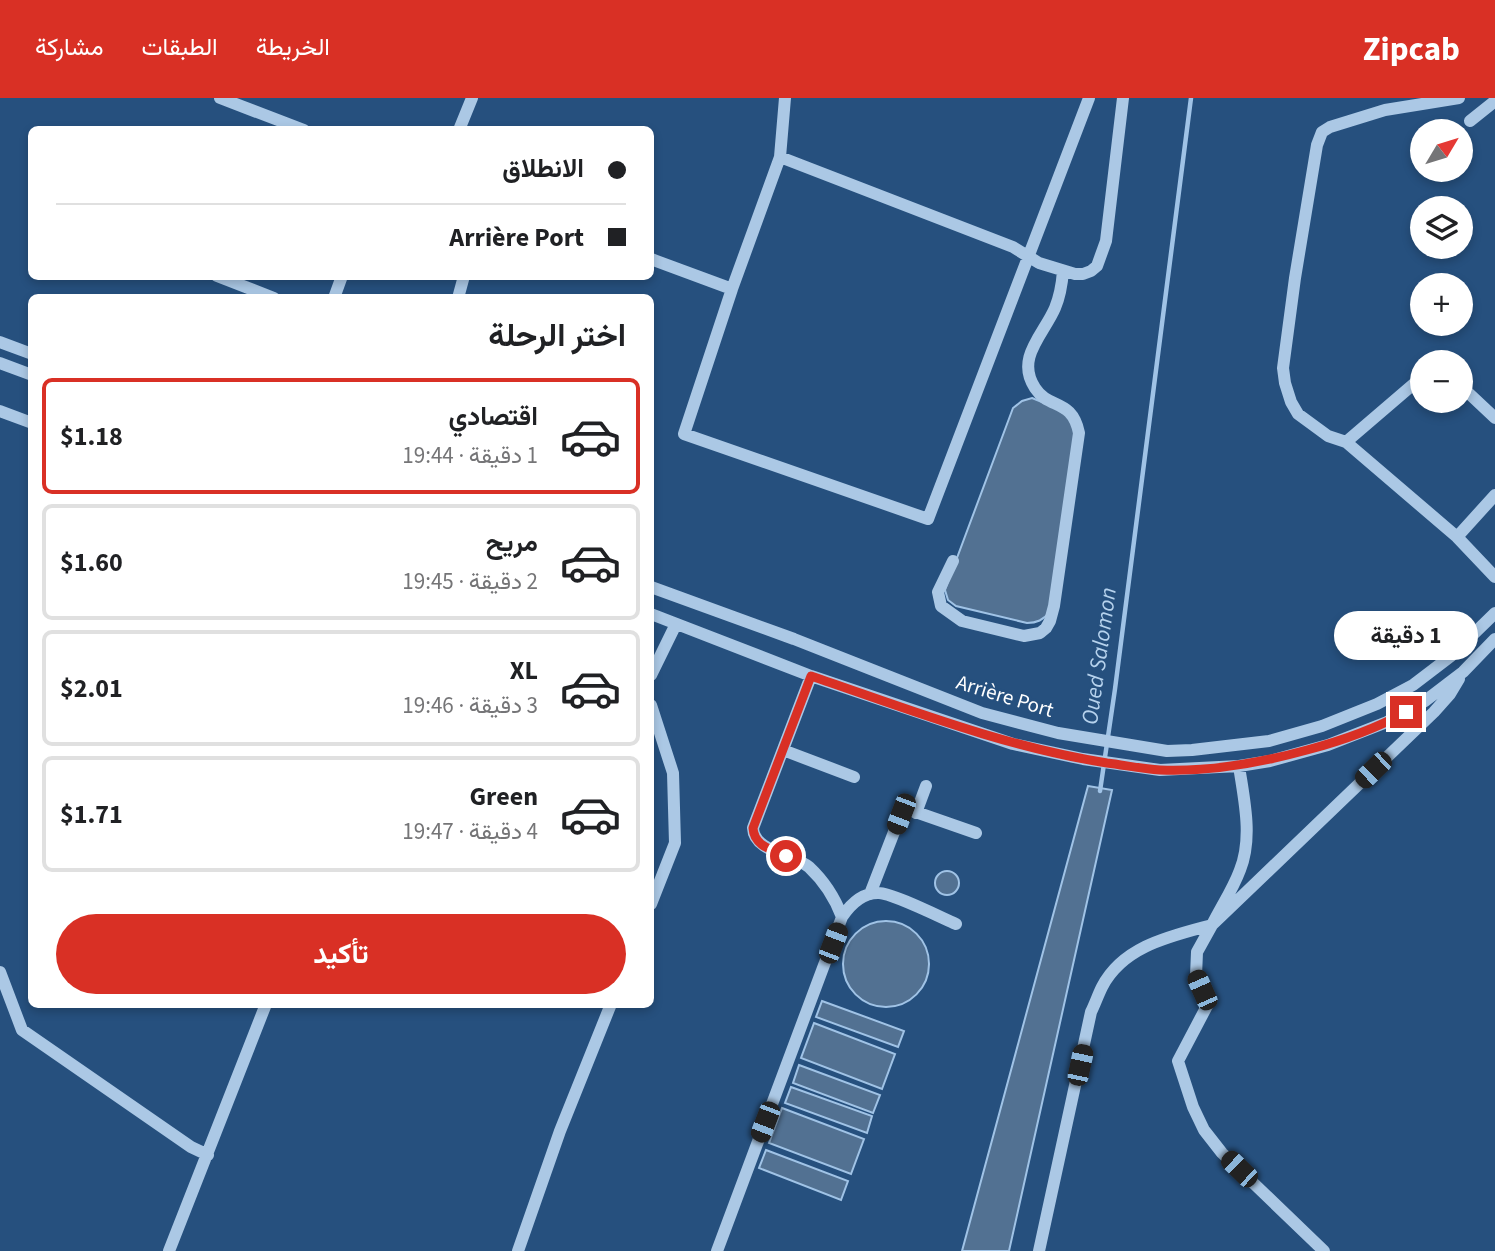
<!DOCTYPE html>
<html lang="ar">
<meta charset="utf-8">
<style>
:root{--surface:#fff;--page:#f6f6f6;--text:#202124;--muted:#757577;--line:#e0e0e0;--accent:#d93025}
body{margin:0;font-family:"Source Sans 3",Vazirmatn,sans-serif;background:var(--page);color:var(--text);direction:rtl;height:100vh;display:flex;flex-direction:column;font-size:26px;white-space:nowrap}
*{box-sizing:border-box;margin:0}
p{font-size:23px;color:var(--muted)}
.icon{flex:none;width:38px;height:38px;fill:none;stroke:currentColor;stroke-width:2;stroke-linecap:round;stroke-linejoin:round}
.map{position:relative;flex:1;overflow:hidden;direction:ltr}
.panel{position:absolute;left:28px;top:196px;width:626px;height:714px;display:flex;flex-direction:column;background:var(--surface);border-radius:10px;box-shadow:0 4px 10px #0003;direction:rtl}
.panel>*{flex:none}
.top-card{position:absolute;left:28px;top:28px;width:626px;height:154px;border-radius:10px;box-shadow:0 4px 10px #0003;direction:rtl;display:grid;align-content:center;height:154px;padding:0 28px;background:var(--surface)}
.needle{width:46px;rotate:52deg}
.fabs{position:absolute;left:1410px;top:21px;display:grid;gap:14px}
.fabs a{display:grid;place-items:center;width:63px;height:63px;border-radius:50%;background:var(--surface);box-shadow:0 4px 10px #0003;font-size:35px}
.end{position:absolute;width:32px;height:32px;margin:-16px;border:9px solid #d93025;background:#fff;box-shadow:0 0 0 4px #fff}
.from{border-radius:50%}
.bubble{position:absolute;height:49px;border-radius:24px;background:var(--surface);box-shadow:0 4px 10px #0003;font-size:23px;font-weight:700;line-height:49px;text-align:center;direction:rtl}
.car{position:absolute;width:21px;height:42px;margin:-21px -10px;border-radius:9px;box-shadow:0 0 5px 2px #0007;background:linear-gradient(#222 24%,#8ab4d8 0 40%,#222 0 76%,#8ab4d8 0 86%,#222 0)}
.top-card b{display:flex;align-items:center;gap:24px;height:66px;font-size:26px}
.top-card b+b{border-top:2px solid var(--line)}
.top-card i{width:18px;height:18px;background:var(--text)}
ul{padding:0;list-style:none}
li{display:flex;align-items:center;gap:21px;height:116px;margin:0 14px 10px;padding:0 14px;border:4px solid var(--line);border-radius:10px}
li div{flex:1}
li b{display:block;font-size:26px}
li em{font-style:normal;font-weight:700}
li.on{border-color:var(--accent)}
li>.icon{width:63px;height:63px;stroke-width:1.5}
h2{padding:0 28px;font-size:32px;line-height:84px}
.button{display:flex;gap:14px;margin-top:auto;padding:14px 28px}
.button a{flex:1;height:80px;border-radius:42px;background:var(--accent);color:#fff;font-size:28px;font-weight:700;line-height:80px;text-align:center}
header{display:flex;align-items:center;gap:42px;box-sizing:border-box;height:98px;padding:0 35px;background:var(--accent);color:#fff}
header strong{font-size:33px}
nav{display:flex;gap:38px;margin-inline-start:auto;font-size:24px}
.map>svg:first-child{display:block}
.water{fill:#527192;stroke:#a0c3e6;stroke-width:2}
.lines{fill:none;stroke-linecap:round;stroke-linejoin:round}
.stream{stroke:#a0c3e6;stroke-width:4.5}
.minor{stroke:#abc8e5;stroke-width:12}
.route{stroke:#d93025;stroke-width:9}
.labels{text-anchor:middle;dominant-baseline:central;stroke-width:5;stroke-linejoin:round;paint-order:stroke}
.street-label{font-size:21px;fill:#fff;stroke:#26507e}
.water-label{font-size:23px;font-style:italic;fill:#b6d2ed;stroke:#26507e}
</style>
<header>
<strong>Zipcab</strong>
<nav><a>الخريطة</a><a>الطبقات</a><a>مشاركة</a></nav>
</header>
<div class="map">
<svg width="1495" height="1153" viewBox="0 0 1495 1153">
<rect width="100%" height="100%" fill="#26507e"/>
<!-- water -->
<path class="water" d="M1032,300L1069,315L1076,326L1050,514C1043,522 1037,525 1027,525L956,508L948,502L945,492L1013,310L1022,303Z
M1088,688L1112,692L1009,1153H962Z
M935 785a12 12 0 1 1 24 0a12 12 0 1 1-24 0Z
M843 866a43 43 0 1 1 86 0a43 43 0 1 1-86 0Z
M822,903L904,933L898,949L816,919Z
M814,925L895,956L882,991L801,960Z
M799,967L880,997L873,1015L793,985Z
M791,989L872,1018L867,1035L785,1005Z
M782,1010L864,1041L851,1076L769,1045Z
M766,1052L848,1083L841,1102L759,1070Z"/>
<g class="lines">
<!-- stream -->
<path class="stream" d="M1100,693L1115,591L1191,0"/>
<!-- minor -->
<path class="minor" d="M220,0L304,32
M785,0L780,59L732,191L684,336L928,421L1089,0
M1470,23L1495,3
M459,32L472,0
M780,59L1013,149L1039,165L1075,176H1083L1091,173L1097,168L1106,143L1123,0
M651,161L732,191
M217,178L274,200
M334,200L342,178
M458,200L464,178
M0,244L32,256
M0,265L32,277
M1423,278L1346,344L1328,338L1298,316L1291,304L1285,285L1283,270L1295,180L1317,47L1322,34L1330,29L1385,12L1459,0
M1461,288L1495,320
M0,313L32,325
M1346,344L1457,439L1495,479
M1457,439L1495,397
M953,463L938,494L941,508L962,523L1024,538L1040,535L1046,530L1050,523L1054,508L1079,335C1072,300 1049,312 1035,290C1015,260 1044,236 1055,210C1060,198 1062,186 1063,173
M651,489L794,541L982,615L1058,635L1167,653L1192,652L1269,643L1322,628L1377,606L1413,587L1451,558L1495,515
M651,516L811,578L1013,646L1083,661L1160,672L1239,668L1270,663L1328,647L1387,624L1425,603L1463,574L1495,541
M651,577L676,526
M651,607L673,675L675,745L651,806
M783,652L854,679
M916,715L926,688
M870,796L901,716L904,712H910L976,735
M842,819C850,807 862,795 878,795C890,794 942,820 956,826
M0,874L22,932L191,1049L208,1057
M169,1153L266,906
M518,1153L560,1033L611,906
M717,1153L842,819C835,800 824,783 809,769C793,756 754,754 753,730L811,578
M1039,1153L1091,914C1095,906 1098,897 1102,889C1123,848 1171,838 1212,827C1221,809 1233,791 1240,772C1253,739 1244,702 1239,668
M1324,1153L1222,1055L1204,1032L1193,1009L1178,963L1208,906L1196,878L1197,854L1212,827L1434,614L1450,596L1459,581"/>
</g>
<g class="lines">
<!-- route -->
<path class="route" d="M786,758C772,752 754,748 753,730L811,578C908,611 1005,649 1107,665C1124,667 1142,671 1160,672C1209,674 1260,665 1307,652C1341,643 1375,631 1406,614"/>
</g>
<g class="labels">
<!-- street labels -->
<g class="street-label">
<text transform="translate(1005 598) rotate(17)">Arrière Port</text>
</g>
<!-- water labels -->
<g class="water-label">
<text transform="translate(1099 558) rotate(-82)">Oued Salomon</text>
</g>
</g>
</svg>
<div class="fabs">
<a><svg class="needle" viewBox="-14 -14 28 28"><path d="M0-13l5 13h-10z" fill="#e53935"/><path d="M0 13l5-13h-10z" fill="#757577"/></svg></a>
<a><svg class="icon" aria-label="layers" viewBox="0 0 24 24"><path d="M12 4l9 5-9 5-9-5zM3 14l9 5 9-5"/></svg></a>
<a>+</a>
<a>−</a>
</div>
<i class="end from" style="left:786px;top:758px"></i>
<i class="end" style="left:1406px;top:614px"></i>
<div class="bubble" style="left:1334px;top:513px;width:144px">1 دقيقة</div>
<i class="car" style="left:1373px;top:672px;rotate:226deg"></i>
<i class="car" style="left:901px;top:716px;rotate:201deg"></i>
<i class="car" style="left:833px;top:845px;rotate:21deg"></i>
<i class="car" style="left:1202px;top:892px;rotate:336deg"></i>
<i class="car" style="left:1080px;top:967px;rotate:12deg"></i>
<i class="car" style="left:765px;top:1024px;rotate:201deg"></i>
<i class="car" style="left:1239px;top:1071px;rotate:314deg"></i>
<div class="top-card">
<b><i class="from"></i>الانطلاق</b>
<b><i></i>Arrière Port</b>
</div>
<section class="panel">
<h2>اختر الرحلة</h2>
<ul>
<li class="on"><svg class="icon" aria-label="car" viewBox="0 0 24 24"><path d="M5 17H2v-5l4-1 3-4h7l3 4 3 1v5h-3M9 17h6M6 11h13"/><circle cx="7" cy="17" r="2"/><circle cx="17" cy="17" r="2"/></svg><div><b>اقتصادي</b><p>1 دقيقة · 19:44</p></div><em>$1.18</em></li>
<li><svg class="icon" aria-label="car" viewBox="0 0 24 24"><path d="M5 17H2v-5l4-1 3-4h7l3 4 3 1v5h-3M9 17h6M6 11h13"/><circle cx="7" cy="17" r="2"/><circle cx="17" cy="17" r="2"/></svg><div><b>مريح</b><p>2 دقيقة · 19:45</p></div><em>$1.60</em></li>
<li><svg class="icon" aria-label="car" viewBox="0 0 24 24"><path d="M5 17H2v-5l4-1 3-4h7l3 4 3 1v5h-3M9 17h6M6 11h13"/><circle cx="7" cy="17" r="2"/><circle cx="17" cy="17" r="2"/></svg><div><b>XL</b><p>3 دقيقة · 19:46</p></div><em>$2.01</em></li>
<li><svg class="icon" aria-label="car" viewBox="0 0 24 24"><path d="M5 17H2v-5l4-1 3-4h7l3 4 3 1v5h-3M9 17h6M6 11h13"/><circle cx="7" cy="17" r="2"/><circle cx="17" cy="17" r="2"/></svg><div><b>Green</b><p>4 دقيقة · 19:47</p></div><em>$1.71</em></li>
</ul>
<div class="button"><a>تأكيد</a></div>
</section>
</div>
